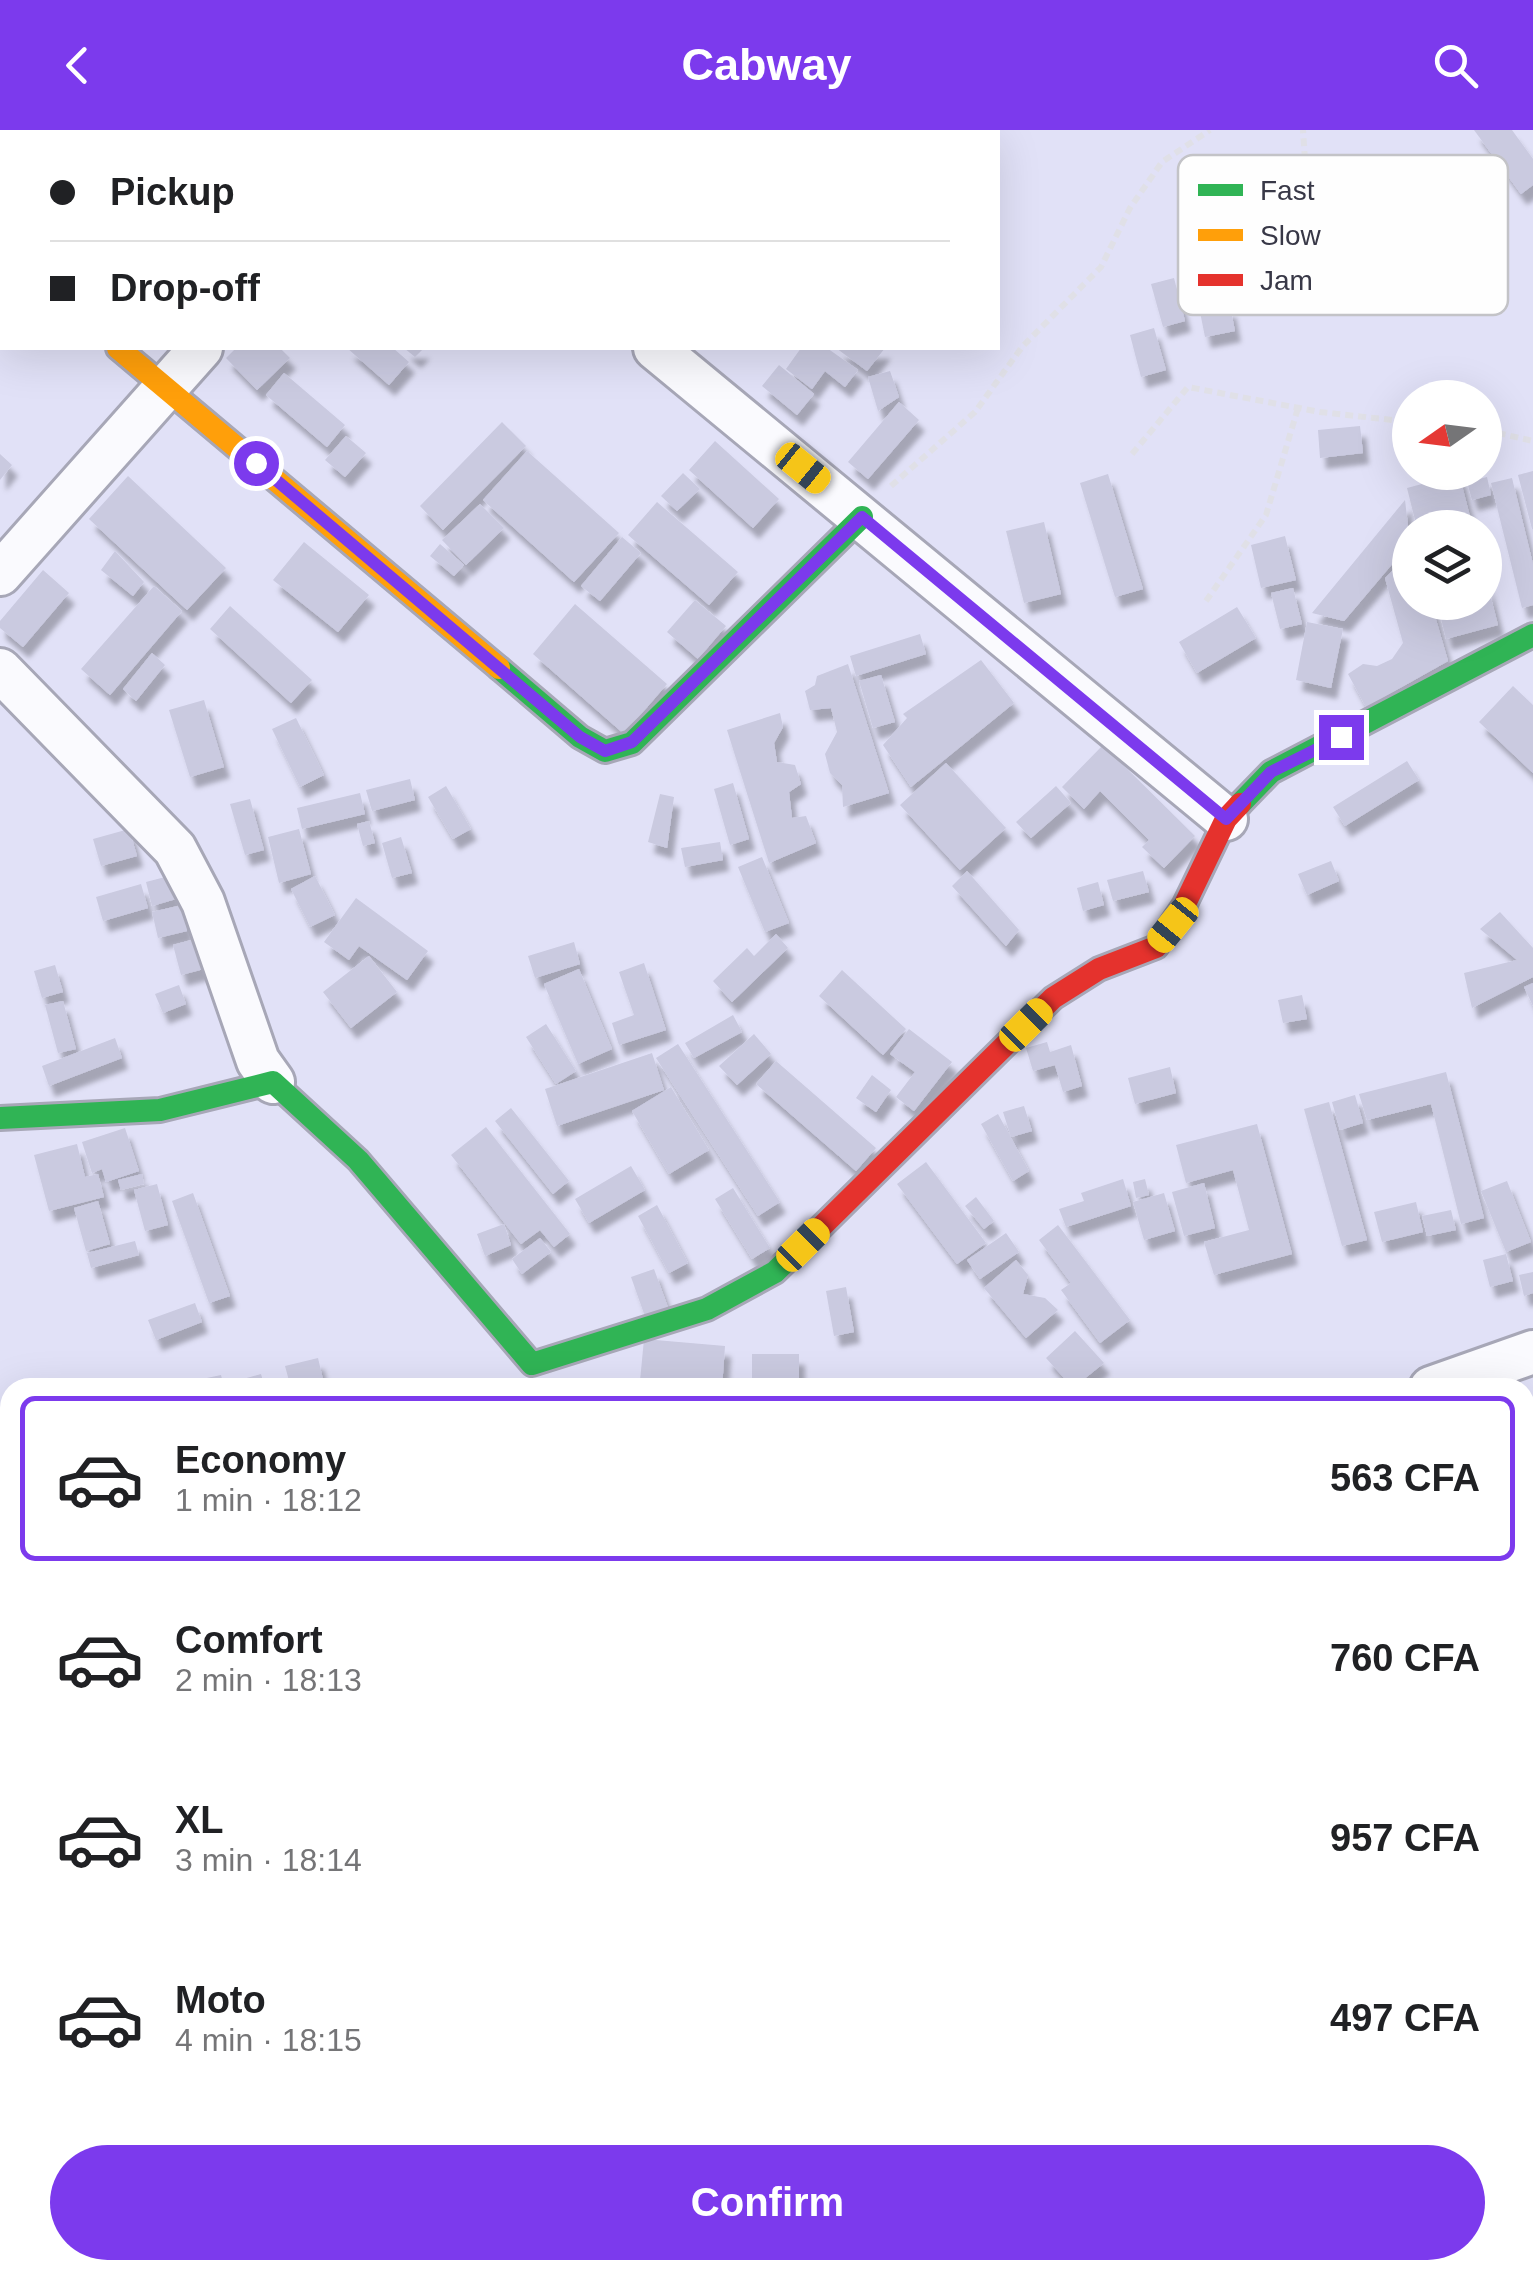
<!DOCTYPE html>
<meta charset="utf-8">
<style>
:root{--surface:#fff;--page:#f6f6f6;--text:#202124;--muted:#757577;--line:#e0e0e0;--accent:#7c3aed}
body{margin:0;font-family:Helvetica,sans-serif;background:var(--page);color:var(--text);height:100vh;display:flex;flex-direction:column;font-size:38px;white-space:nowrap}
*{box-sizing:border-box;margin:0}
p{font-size:32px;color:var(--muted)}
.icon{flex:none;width:55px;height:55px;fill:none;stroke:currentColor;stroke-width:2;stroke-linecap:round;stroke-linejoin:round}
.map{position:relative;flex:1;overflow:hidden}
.panel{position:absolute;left:0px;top:1248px;width:1535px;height:902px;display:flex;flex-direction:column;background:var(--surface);border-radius:30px 30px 0 0;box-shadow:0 10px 40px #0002}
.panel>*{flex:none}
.banner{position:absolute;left:0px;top:0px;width:1000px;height:220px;box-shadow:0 10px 40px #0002;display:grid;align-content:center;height:220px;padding:0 50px;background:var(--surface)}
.needle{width:65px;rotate:256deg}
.fabs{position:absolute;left:1392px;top:250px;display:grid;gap:20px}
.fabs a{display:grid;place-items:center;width:110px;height:110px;border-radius:50%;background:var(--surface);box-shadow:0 10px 40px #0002;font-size:50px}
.end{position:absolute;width:45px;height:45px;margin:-22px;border:12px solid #7c3aed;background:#fff;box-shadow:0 0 0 5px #fff}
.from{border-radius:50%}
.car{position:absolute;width:30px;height:60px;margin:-30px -15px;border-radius:12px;box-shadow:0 0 8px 2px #0007;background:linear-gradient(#f5c518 24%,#345 0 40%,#f5c518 0 76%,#345 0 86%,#f5c518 0)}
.banner b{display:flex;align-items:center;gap:35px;height:95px;font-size:38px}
.banner b+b{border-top:2px solid var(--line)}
.banner i{width:25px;height:25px;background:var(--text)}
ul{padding:18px 0 0;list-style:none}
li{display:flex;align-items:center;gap:30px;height:165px;margin:0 20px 15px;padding:0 30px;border:5px solid transparent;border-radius:15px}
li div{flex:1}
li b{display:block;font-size:38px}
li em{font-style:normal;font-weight:700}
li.current{border-color:var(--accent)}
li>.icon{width:90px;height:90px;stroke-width:1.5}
.button{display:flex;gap:20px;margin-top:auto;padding:20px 50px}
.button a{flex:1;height:115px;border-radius:60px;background:var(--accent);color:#fff;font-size:40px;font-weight:700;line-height:115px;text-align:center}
header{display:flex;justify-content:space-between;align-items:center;height:130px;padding:0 50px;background:var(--accent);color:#fff;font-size:45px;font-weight:700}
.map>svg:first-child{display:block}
.building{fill:#cacae0;filter:url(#shadow)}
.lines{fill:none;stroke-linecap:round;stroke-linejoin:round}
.street-casing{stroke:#a7a7b7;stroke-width:48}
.fast-casing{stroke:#a7a7b7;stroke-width:28}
.slow-casing{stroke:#a7a7b7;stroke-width:28}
.jam-casing{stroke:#a7a7b7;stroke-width:28}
.path{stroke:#e0e0e7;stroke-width:6;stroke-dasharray:8 5;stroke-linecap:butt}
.street{stroke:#fafafe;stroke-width:42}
.fast{stroke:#30b455;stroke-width:22}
.slow{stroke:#ff9f0a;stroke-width:22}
.jam{stroke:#e5322d;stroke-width:22}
.route{stroke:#7c3aed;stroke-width:12}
.key{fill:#fefefe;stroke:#c3c3c7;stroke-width:2.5}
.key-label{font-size:28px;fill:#383847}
</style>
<header><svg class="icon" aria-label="back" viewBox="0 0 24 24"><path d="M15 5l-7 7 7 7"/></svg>Cabway<svg class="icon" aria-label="search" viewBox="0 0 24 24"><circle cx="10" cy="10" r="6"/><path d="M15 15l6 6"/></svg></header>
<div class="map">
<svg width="1533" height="2149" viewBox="0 0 1533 2149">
<defs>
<filter id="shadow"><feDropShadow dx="6" dy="11" stdDeviation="2.5" flood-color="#0004"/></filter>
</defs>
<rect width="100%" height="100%" fill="#e1e1f7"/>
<!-- building -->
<path class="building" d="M1474,0H1512L1533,29V55L1521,64Z
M1174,148L1185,191L1163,197L1151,154Z
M1230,176L1235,201L1205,207L1200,182Z
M1154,198L1166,240L1141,247L1130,205Z
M236,218H280L290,228L257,260L226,228Z
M347,218H393L409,232L389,255Z
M404,218H424L415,227Z
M801,218H827L858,240L845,257L825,241L812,259L786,239Z
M836,218H885L867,241Z
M779,235L814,264L797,285L762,256Z
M890,241L899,267L878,281L868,247Z
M284,243L345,295L327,317L266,265Z
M899,272L919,290L868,349L848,332Z
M502,292L526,316L443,400L420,376Z
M1360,296L1363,323L1320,328L1318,300Z
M346,306L366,323L345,347L325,330Z
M715,311L779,369L753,398L689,340Z
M527,321L619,403L574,452L483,370Z
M0,324L12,335L0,350Z
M1533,341V399H1532L1518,345Z
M683,343L700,359L677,381L661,366Z
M1108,344L1143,459L1115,467L1080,353Z
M1459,344L1473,398H1417L1407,358Z
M128,346L226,438L187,480L89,389Z
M1487,347L1491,365L1472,370L1467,352Z
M1512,348L1533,434V475L1522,478L1491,353Z
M1405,370L1410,413L1344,491L1312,483Z
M657,372L738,442L709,475L628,405Z
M480,374L504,398L466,435L442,410Z
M1044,392L1061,464L1024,473L1006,401Z
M1285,406L1296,450L1261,458L1251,415Z
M622,407L641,423L600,471L581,456Z
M304,412L369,465L338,502L273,450Z
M440,414L464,435L454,446L430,426Z
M115,421L144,452L133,466L101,440Z
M1410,423V472H1431L1448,531L1366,577L1348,544L1363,534L1377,536L1392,529L1403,513L1385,448Z
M43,440L69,463L23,517L0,498V491Z
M1486,449L1498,495L1446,509L1437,472H1485Z
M154,456L182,481L110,565L81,539Z
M1293,458L1302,494L1280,499L1271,463Z
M695,470L726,496L698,529L667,502Z
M575,474L667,554L624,604L533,524Z
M230,476L312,550L291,573L210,499Z
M1237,477L1256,508L1197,543L1179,512Z
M1307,492L1343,499L1331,558L1296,550Z
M920,504L926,524L856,546L850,526Z
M152,523L165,535L136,571L123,559Z
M981,530L1014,573L911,657L883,615L907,588L903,584Z
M848,534L889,663L843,677L842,655L830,643L825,624L837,602L831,578L810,580L805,561L815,555L817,546Z
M881,545L895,592L873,598L859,551Z
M1513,556L1533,575V643L1479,592Z
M204,570L224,637L190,647L169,580Z
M780,583L783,597L774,613L777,632L795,635L801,654L789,662L792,688L806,686L816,713L769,733L727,600Z
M296,588L324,645L300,657L272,599Z
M1103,615L1195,706L1164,738L1142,717L1149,710L1100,661L1084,679L1062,657Z
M1407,631L1419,650L1345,696L1333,677Z
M946,633L1006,698L960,740L900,675Z
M410,649L415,670L372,681L366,660Z
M733,653L749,709L730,715L714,659Z
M446,656L471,699L453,709L428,667Z
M1056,656L1071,673L1031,708L1016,692Z
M360,663L365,684L302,699L297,678Z
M660,664L674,667L667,718L648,712Z
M250,669L264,720L245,725L230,674Z
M369,691L375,713L363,716L357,694Z
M129,699L137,726L101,736L93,709Z
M299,699L311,744L279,753L268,707Z
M401,707L412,743L392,748L382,713Z
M720,712L723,730L685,737L681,718Z
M762,727L789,793L765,802L738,737Z
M1331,731L1339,751L1307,765L1298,744Z
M967,741L1019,800L1006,816L952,756Z
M1143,741L1149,762L1113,771L1107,750Z
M169,746L176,769L152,776L146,752Z
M315,746L335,785L310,797L291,759Z
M1098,752L1104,775L1083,781L1077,758Z
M141,754L148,778L103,791L96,767Z
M356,768L428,821L407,850L359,816L349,830L324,812Z
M182,775L187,801L158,808L152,782Z
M1500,782L1533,818V847L1472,878L1464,843L1517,830L1480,799Z
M776,804L788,818L732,872L713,851L747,818L754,826Z
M195,809L204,839L181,845L173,815Z
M574,812L580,834L535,848L528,826Z
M369,826L397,862L351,898L323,862Z
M644,833L666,900L619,915L612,893L634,885L619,842Z
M55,835L63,862L42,868L34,841Z
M579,839L612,919L578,934L544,854Z
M842,840L906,899L883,925L819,866Z
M1533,853V876L1524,857Z
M179,855L186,874L163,883L155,864Z
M1302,865L1307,889L1283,893L1278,870Z
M63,871L76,919L58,923L45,875Z
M733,885L742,902L694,928L685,913Z
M546,894L576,941L556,954L526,907Z
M909,899L952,932L914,981L896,967L915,942L890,924Z
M754,904L771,924L737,955L719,936Z
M115,908L122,928L49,956L42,936Z
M1047,912L1050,922L1071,915L1082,956L1063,962L1055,935L1033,941L1026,918Z
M678,914L780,1072L758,1086L656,928Z
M652,923L664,960L557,996L545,959Z
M776,931L876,1018L856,1041L756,954Z
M1170,937L1176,963L1135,974L1128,948Z
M1446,942L1484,1088L1461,1094L1431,974L1367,990L1359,964Z
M872,945L891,960L876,982L856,968Z
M671,957L709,1020L669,1044L632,981Z
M1355,965L1363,993L1340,1000L1332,972Z
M1329,972L1367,1110L1342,1116L1304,979Z
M1024,976L1032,1001L1011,1007L1003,982Z
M511,978L569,1051L553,1064L495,991Z
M998,984L1029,1041L1013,1051L981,994Z
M1257,994L1292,1124L1214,1145L1204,1112L1249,1100L1233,1040L1186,1053L1176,1015Z
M486,997L570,1104L554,1117L540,1100L521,1114L451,1025Z
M125,998L139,1041L106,1052L102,1039L92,1043L82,1012Z
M77,1014L85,1047L98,1044L104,1067L49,1081L34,1025Z
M926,1032L986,1113L957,1134L897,1054Z
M631,1036L645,1060L589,1093L575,1069Z
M142,1044L144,1054L121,1060L118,1050Z
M1123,1049L1131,1076L1066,1097L1059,1079L1084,1071L1081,1063Z
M1145,1049L1149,1065L1136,1068L1133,1052Z
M1507,1051L1531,1112L1506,1122L1481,1061Z
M1204,1053L1215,1098L1184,1106L1172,1062Z
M157,1054L168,1095L145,1101L134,1060Z
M733,1058L770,1118L752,1129L715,1069Z
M193,1063L230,1166L209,1173L172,1071Z
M1164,1063L1175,1101L1144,1110L1133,1072Z
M976,1067L994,1091L984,1099L965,1076Z
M98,1071L110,1114L86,1121L74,1078Z
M1416,1072L1423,1102L1382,1112L1374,1082Z
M657,1075L688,1133L669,1143L638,1086Z
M1451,1080L1456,1100L1427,1106L1422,1086Z
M504,1094L511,1115L485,1126L477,1104Z
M1058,1095L1130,1190L1100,1213L1061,1160L1071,1153L1039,1110Z
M1006,1103L1019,1122L980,1149L967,1130Z
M540,1108L551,1122L522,1144L512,1129Z
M135,1111L139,1125L91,1138L87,1123Z
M1506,1124L1513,1151L1490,1157L1483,1130Z
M1016,1130L1028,1145L1023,1164L1045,1168L1058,1180L1026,1208L984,1158Z
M654,1139L670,1183L647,1192L631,1147Z
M1533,1142V1163L1524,1166L1519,1145Z
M846,1157L854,1202L834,1206L826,1161Z
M195,1173L202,1192L156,1210L148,1190Z
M1075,1201L1104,1233L1073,1258L1046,1228Z
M644,1209L725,1216L722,1258L640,1251Z
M752,1224H799V1258H752Z
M318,1228L325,1258H291L285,1236Z
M261,1244L265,1258H238L236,1251Z
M221,1245L224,1258H189L188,1252Z
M1533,1440V1463L1525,1465V1442Z
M10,1461V1522H9L0,1489V1463Z
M0,1570L8,1600L0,1602Z
M1533,1599V1621L1525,1623V1601Z
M1,1669L9,1698L0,1701V1670Z
M10,2123V2140H24L29,2149H0V2129Z
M324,2140H349L351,2146L326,2149Z
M390,2140H418L422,2149H393Z
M433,2140H459L463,2149H437Z
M524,2140H551L554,2149H528Z
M731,2140H790L775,2149H736Z
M1391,2140H1416L1414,2149H1390Z"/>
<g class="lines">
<defs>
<path id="street" d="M390,0L393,2
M0,119L2,121
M655,218L1226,689
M0,444L201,218
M0,540L175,719L203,772L258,931L273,952
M1431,1258L1533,1222
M0,1548L10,1549
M0,1747L10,1744
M563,2140L569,2149
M1029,2140L1032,2149
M823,2149L839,2140
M1520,2149L1533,2142"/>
<path id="fast" d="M499,538L580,607L605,621L632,613L862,387
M1240,674L1271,642L1533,505
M0,988L160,980L273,952L358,1030L532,1234L707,1179L775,1142L815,1103"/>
<path id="slow" d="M118,218L499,538"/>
<path id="jam" d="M815,1103L1053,868L1099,839L1156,817L1184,776L1226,689L1240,674"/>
</defs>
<!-- street casing -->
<use href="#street" class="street-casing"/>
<!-- fast casing -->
<use href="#fast" class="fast-casing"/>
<!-- slow casing -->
<use href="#slow" class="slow-casing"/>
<!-- jam casing -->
<use href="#jam" class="jam-casing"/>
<!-- path -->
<path class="path" d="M1293,93L1305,30L1303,0
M1485,300L1533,311
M1132,324L1188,257L1320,282L1410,292
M891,356L975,282L1022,217L1101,137L1130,78L1162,32L1210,0
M1206,471L1266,385L1298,278
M1525,1573L1533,1572"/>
<!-- street -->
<use href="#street" class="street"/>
<!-- fast -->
<use href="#fast" class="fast"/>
<!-- slow -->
<use href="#slow" class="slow"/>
<!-- jam -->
<use href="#jam" class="jam"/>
</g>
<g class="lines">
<!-- route -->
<path class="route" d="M256,333L580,607L605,621L632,612L862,387L1226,689L1271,642L1341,607"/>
</g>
<!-- legend -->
<rect x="1178" y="25" width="330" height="160" rx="15" class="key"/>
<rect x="1198" y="54" width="45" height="12" fill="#30b455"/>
<rect x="1198" y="99" width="45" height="12" fill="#ff9f0a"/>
<rect x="1198" y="144" width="45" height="12" fill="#e5322d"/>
<g class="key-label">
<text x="1260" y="70">Fast</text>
<text x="1260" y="115">Slow</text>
<text x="1260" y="160">Jam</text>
</g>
</svg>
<div class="fabs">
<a><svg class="needle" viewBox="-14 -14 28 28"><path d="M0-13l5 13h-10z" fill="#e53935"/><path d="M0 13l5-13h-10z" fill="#757577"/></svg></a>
<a><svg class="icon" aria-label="layers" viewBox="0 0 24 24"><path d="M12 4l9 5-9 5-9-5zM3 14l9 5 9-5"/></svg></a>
</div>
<i class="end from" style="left:256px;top:333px"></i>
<i class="end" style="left:1341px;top:607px"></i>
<i class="car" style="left:803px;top:338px;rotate:129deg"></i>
<i class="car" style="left:1173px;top:795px;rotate:219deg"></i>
<i class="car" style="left:1026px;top:895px;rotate:45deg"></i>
<i class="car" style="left:803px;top:1115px;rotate:45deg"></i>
<div class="banner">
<b><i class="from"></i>Pickup</b>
<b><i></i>Drop-off</b>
</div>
<section class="panel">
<ul>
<li class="current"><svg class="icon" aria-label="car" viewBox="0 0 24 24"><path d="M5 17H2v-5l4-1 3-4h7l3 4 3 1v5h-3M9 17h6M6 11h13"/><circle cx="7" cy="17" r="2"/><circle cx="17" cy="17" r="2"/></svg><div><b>Economy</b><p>1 min · 18:12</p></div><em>563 CFA</em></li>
<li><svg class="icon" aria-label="car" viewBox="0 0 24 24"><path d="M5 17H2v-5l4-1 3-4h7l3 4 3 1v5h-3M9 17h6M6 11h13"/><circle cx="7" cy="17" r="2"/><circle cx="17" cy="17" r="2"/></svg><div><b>Comfort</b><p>2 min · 18:13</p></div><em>760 CFA</em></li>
<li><svg class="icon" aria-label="car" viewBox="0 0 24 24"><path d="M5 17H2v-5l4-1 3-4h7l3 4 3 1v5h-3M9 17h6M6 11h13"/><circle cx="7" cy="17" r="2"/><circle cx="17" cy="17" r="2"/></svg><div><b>XL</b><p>3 min · 18:14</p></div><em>957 CFA</em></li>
<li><svg class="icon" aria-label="car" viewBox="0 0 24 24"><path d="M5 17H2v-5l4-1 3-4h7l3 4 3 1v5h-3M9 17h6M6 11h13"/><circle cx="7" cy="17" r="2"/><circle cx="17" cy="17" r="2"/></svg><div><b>Moto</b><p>4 min · 18:15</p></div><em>497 CFA</em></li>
</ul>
<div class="button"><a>Confirm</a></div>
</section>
</div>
